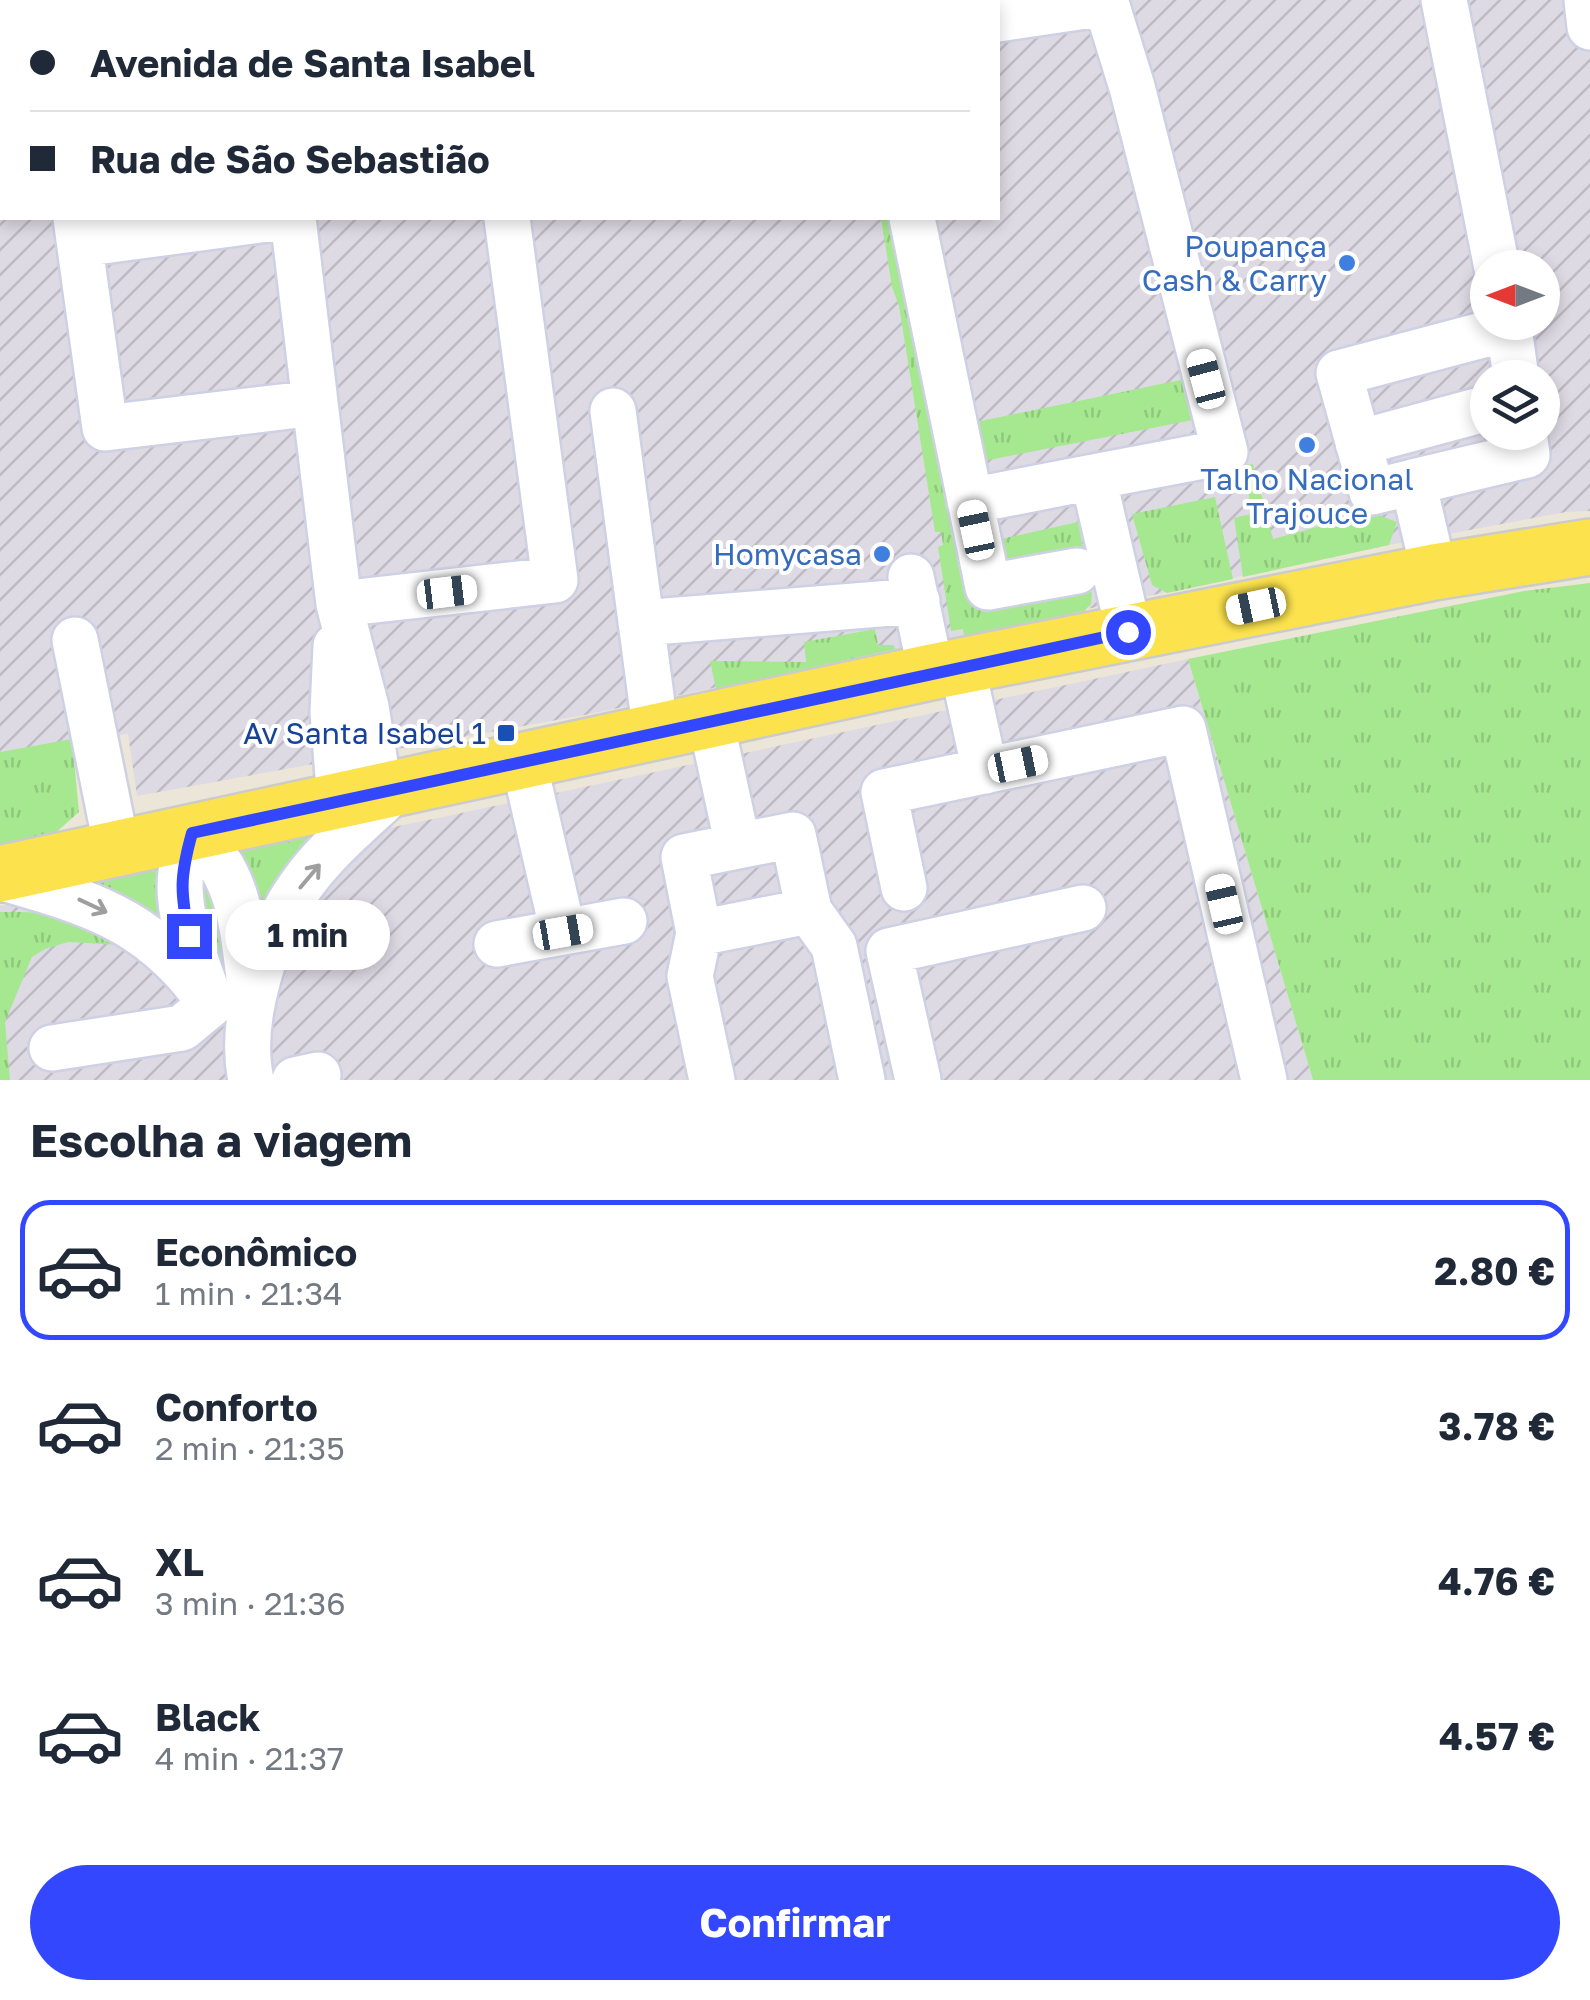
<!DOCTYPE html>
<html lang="pt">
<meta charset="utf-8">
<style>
:root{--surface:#fff;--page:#f2f2f3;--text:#1f2937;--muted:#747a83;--line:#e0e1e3;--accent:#3347ff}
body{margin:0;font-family:"Golos Text",sans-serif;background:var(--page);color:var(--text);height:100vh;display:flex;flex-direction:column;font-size:38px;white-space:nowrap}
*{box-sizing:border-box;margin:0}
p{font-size:32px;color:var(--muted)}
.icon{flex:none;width:55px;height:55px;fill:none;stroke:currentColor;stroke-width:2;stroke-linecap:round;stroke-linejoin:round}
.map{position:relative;height:1080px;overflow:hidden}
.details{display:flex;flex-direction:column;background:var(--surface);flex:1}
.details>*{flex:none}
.banner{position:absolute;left:0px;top:0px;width:1000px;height:220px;box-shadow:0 5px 15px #0003;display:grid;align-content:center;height:220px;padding:0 30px;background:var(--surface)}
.needle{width:65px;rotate:270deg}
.fabs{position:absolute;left:1470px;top:250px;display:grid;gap:20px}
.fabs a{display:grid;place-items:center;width:90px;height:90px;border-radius:50%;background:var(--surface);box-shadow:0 5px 15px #0003;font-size:50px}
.end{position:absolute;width:45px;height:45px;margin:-22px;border:12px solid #3347ff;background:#fff;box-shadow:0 0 0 5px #fff}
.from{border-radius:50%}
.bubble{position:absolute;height:70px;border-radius:35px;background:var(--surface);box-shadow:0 5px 15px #0003;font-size:32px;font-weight:700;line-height:70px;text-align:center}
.car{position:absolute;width:30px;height:60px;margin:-30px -15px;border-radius:12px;box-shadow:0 0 8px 2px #0007;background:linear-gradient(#fff 24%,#345 0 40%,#fff 0 76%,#345 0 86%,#fff 0)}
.banner b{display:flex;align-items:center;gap:35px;height:95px;font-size:38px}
.banner b+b{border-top:2px solid var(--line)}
.banner i{width:25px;height:25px;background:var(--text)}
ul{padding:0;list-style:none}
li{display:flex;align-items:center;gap:30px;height:140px;margin:0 20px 15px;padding:0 10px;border:5px solid transparent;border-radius:30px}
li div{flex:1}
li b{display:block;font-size:38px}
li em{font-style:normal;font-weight:700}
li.current{border-color:var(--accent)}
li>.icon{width:90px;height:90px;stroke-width:1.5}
h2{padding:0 30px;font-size:45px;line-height:120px}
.primary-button{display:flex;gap:20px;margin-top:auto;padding:20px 30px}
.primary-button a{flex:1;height:115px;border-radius:60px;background:var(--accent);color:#fff;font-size:40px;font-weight:700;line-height:115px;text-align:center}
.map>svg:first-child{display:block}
.industrial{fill:url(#industrial-furrows);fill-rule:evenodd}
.grass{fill:url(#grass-tufts)}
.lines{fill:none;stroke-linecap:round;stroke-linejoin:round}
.minor-casing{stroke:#ced0e3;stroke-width:50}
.major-casing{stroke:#cbcbcb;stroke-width:60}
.minor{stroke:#fff;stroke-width:45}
.major{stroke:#fce34e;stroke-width:55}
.oneway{stroke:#9e9e9e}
.route{stroke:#3347ff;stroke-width:12}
.shop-dot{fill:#3f7fe0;stroke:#fff;stroke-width:4}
.transit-dot{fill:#1a4fb4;stroke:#fff;stroke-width:4}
.labels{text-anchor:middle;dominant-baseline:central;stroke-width:8;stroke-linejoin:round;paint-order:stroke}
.shop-label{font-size:30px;fill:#366cbe;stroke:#fff;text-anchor:end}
.transit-label{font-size:30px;fill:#164399;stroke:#fff;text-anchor:end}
</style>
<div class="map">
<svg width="1590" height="1080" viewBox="0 0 1590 1080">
<defs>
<pattern id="industrial-furrows" width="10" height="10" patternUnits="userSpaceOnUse" patternTransform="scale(2.5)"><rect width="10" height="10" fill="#dedae4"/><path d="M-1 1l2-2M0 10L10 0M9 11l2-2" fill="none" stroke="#bebbc4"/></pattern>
<pattern id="grass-tufts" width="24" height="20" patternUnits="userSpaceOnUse" patternTransform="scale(2.5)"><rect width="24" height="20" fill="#a6e890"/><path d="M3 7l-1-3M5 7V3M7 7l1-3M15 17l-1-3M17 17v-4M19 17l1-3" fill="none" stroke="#8fc77c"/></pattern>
</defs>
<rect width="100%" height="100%" fill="#ece6d8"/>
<!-- industrial -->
<path class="industrial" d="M33,0H1590V511L1566,512L1389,545L590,714L137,796L128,734L0,752V78L2,218H998V2ZM1488,268H1542V322H1488ZM1488,378H1542V432H1488Z
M1188,659L1313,1080H0V906L438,818Z"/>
<!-- grass -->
<path class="grass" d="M881,218H891L965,547L1078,522L1092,595L1091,604L1084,611L964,636L963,629L951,631L938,547L943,545L941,532H935L899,306L892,287Z
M1195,377L1203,418L984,461L976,422Z
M1253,464L1273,539L1371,512L1397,522L1389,545L1243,577L1234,518L1251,514L1245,465Z
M1215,497L1233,579L1167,593L1152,585L1132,514Z
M1590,583V1080H1313L1188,659L1524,591Z
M875,629L878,645H894L895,649L716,689L710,661L806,662L804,642Z
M72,739L79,812L53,835L0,849V752Z
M334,830L256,949L229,850Z
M163,865L181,939L77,884Z
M217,871L234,1009L192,886Z
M0,912C59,911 70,917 121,945L68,942L45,949L32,957L5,1022L10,1080H0Z"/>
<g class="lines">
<defs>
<path id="minor" d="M46,0L47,2
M267,0V2
M477,0L478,2
M799,0L801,2
M1444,0L1497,268
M1587,0L1590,27
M581,2L582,0
M998,19L1106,3L1132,87L1225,452L1093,477L1129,632
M76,218L105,428L315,403
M293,218L339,604L366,707L380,794
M912,218L988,587L1077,571
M80,244L276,218
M1509,328L1516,378
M613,411L656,734
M1358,443L1488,408
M1413,482L1527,455L1524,432
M970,501L1093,477
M1434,572L1413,482L1372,492L1339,373L1509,328L1508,322
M911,577L931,672
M339,604L555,580L507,218
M641,623L917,601
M75,640L117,849
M336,646L333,712L340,802
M962,666L985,771
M711,722L738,846L684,857L699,933L809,911L793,835L738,846
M524,763L563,932
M0,877C84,901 146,918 201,991
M904,888L884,792L1183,729L1264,1080
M809,911L834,946L862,1080
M699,933L690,976L712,1080
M497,944L624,921
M52,1048L182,1028L211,1004C198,964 175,915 181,872C183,859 188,846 192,833C245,875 242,936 252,999
M251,1080C238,1020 266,933 302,884C327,849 363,820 393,791
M295,1080L318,1075
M918,1080L889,951L1083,908"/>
<path id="major" d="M0,874L931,672L1434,572L1590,547"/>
</defs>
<!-- minor casing -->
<use href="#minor" class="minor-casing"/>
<!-- major casing -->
<use href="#major" class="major-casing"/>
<!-- minor -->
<use href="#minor" class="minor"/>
<!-- major -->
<use href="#major" class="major"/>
</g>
<!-- one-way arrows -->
<defs><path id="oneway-shaft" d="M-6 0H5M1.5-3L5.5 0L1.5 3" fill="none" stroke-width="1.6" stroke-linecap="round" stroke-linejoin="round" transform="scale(2.5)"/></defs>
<g class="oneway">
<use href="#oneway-shaft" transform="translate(310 876) rotate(-50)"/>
<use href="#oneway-shaft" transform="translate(93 906) rotate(25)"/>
</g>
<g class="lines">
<!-- route -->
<path class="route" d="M189,936C180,891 180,876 192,833L1128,632"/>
</g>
<!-- markers -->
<g class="shop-dot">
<circle cx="1347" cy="263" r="10"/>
<circle cx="1307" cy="445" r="10"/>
<circle cx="882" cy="554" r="10"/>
</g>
<rect class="transit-dot" x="496" y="723" width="20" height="20" rx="5"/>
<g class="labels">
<!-- shop labels -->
<g class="shop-label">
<text x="1327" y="246">Poupança<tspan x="1327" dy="34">Cash &amp; Carry</tspan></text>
<text x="1307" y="479" text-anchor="middle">Talho Nacional<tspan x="1307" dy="34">Trajouce</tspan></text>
<text x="862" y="554">Homycasa</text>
</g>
<!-- transit labels -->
<g class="transit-label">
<text x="486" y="733">Av Santa Isabel 1</text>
</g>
</g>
</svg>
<div class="fabs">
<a><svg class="needle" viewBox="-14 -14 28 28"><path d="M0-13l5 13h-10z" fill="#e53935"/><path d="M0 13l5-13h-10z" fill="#747a83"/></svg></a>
<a><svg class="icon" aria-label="layers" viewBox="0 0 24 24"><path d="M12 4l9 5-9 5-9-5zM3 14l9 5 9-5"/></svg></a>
</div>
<i class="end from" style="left:1128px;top:632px"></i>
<i class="end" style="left:189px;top:936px"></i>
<div class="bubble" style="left:225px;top:900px;width:165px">1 min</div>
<i class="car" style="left:1206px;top:379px;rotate:345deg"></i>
<i class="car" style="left:976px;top:530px;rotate:348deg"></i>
<i class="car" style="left:447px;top:592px;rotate:83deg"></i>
<i class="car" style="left:1256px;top:606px;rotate:258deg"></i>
<i class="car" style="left:1018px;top:764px;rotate:78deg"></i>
<i class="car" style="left:1224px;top:904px;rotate:347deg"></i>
<i class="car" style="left:563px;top:932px;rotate:80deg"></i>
<div class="banner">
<b><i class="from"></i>Avenida de Santa Isabel</b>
<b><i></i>Rua de São Sebastião</b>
</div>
</div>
<section class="details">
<h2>Escolha a viagem</h2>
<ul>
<li class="current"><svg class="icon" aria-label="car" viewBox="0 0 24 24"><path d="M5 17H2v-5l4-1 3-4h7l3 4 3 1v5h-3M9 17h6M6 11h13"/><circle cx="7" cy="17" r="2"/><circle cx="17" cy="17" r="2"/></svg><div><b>Econômico</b><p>1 min · 21:34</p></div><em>2.80 €</em></li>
<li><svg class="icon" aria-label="car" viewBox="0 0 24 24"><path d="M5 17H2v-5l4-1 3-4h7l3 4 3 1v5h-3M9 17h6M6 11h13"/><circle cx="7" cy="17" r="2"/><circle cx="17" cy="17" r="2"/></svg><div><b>Conforto</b><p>2 min · 21:35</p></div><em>3.78 €</em></li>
<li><svg class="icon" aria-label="car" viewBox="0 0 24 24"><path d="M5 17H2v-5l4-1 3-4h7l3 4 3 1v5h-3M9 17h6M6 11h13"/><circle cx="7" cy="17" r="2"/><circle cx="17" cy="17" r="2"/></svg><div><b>XL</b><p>3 min · 21:36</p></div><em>4.76 €</em></li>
<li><svg class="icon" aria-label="car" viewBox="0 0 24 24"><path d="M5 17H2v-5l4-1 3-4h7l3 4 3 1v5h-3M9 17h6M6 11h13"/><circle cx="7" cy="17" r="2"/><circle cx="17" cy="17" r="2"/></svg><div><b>Black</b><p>4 min · 21:37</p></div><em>4.57 €</em></li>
</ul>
<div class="primary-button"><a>Confirmar</a></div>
</section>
